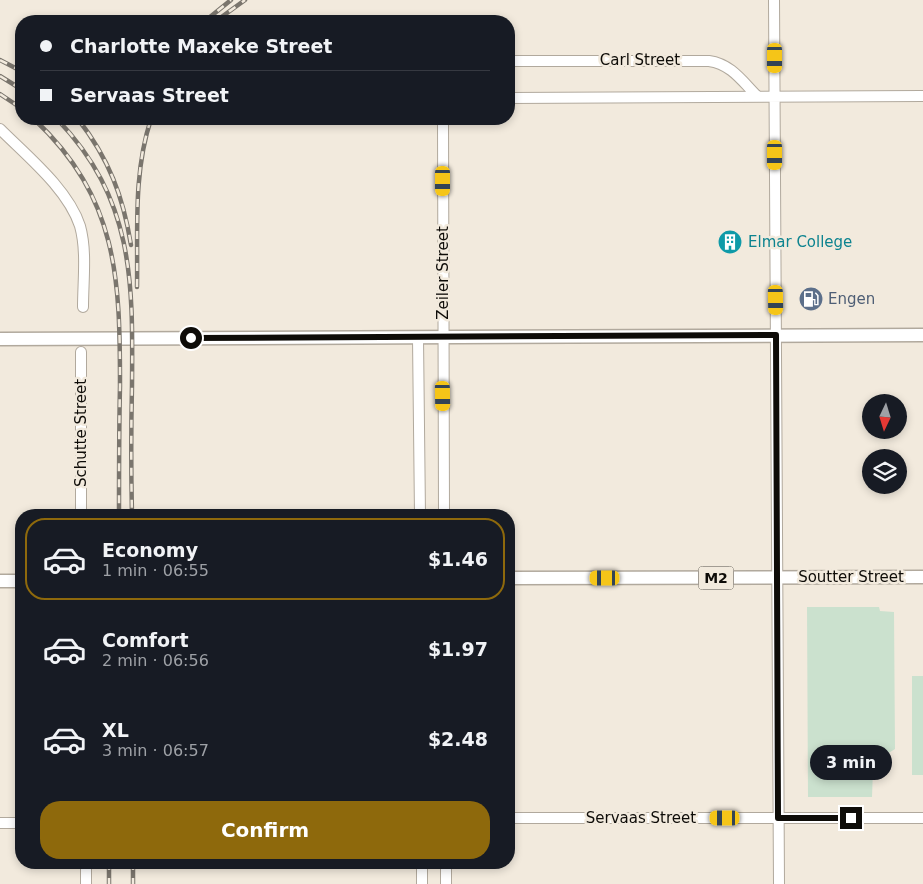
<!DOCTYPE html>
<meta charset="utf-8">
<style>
:root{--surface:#171b24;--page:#20242c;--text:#f1f3f6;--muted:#9ea1a6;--line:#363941;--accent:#8e690c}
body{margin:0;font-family:"DejaVu Sans",sans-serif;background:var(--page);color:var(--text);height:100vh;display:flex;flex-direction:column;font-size:19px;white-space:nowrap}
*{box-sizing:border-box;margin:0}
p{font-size:16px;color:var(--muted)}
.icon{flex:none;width:28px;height:28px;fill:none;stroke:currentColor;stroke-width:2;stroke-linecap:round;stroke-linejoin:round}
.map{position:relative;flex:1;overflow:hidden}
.side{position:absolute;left:15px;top:509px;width:500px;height:360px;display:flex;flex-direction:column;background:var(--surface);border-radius:20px;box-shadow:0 2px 8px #0003}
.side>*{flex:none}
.hud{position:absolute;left:15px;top:15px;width:500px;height:110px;border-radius:20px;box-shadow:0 2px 8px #0003;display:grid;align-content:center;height:110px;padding:0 25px;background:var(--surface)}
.needle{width:32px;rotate:184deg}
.buttons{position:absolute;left:862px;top:394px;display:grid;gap:10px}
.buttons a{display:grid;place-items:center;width:45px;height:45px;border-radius:50%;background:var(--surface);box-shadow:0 2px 8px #0003;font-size:25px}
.end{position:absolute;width:22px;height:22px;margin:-11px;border:6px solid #0e0c08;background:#fff;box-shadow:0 0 0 2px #fff}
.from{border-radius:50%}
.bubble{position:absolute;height:35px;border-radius:18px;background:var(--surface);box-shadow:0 2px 8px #0003;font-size:16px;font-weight:600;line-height:35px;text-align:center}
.car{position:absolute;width:15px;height:30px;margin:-15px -8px;border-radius:6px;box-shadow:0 0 4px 1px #0007;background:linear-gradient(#f5c518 24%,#345 0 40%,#f5c518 0 76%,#345 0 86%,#f5c518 0)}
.hud b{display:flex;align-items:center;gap:18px;height:48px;font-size:19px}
.hud b+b{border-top:1px solid var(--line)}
.hud i{width:12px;height:12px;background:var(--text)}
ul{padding:9px 0 0;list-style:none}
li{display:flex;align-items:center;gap:15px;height:82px;margin:0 10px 8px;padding:0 15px;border:2px solid transparent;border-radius:20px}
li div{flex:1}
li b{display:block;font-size:19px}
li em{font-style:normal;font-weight:600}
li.current{border-color:var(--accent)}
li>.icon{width:45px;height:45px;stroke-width:1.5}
.primary-button{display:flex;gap:10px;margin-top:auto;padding:10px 25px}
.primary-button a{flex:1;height:58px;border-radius:20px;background:var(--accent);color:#fff;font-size:20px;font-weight:600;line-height:58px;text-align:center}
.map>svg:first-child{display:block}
.pitch{fill:#cbe1ce}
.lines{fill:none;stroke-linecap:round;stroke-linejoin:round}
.minor-casing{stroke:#b1a99d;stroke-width:12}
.major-casing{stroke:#b1a99d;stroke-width:15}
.minor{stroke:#fff;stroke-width:10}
.major{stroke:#fff;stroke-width:12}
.rail-casing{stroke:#7a756d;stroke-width:4.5}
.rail{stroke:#f2eadd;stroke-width:2.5;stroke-dasharray:8;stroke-linecap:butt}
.route{stroke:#0e0c08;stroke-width:6}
.labels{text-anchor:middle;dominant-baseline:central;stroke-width:5;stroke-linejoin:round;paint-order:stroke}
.shield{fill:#f2eadd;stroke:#524f48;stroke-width:1}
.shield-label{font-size:14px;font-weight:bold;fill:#0e0c08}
.street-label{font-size:15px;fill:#0e0c08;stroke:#f2eadd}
.culture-label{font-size:15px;fill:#0d838f;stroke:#f2eadd;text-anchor:start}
.service-label{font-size:15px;fill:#4e5e75;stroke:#f2eadd;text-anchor:start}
</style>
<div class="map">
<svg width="923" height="884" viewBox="0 0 923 884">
<rect width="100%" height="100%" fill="#f2eadd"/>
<!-- pitch -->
<path class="pitch" d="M807,607H879L880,611L894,612L895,749L879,759L873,769L872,797H808Z
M912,676H923V775H912Z"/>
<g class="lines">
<defs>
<path id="minor" d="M774,0L779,884
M509,61H709C731,64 742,81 757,96
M509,98L923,96
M443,119L444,515
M0,129C27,156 68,189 80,226C87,251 83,281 83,307
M418,338L420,515
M81,352V515
M509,818H923
M0,823H21
M86,862V884
M422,862V884
M446,862V884"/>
<path id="major" d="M0,339L923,335
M509,578L923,577
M0,581H21"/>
</defs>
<!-- minor casing -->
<use href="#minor" class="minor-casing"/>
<!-- major casing -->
<use href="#major" class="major-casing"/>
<!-- minor -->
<use href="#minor" class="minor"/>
<!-- major -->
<use href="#major" class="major"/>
<defs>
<path id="rail" d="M205,21L231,0
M216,21L245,0
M0,60L21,71
M0,76L21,89
M0,94L21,108
M34,119C118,198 120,278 120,386C119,429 119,472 119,515
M57,119C134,199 133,281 132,385C131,429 131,472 132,515
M78,119C109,159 123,196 131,245
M137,287C138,231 133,173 151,119
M109,862V884
M133,862V884"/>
</defs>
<!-- rail casing -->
<use href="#rail" class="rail-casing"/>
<!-- rail -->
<use href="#rail" class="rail"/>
</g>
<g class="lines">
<!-- route -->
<path class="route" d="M191,338L776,335L778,818H851"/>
</g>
<!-- icons -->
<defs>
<symbol id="building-disc" viewBox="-11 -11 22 22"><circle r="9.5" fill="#0f9aa8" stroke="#f2eadd"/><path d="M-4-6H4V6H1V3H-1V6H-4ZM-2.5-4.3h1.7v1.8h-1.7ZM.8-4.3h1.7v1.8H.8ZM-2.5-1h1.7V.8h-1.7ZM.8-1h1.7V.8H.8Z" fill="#fff"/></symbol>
<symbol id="fuel-disc" viewBox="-11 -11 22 22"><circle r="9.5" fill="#5c6f8a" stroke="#f2eadd"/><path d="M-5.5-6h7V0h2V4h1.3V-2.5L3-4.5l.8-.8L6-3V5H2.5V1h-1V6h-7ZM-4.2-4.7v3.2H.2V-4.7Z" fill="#fff"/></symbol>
</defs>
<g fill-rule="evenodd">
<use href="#building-disc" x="716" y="228" width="28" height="28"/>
<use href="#fuel-disc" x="797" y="285" width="28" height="28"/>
</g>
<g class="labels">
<!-- shield labels -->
<rect class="shield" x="698.5" y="566.5" width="35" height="23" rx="4"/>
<g class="shield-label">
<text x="716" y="578">M2</text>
</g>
<!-- street labels -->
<g class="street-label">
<text x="640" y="60">Carl Street</text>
<text transform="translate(443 273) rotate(-90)">Zeiler Street</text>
<text transform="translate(81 433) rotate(-90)">Schutte Street</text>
<text x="851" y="577">Soutter Street</text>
<text x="641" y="818">Servaas Street</text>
</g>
<!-- culture labels -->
<g class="culture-label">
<text x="748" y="242">Elmar College</text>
</g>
<!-- service labels -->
<g class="service-label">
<text x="828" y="299">Engen</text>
</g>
</g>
</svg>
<div class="buttons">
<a><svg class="needle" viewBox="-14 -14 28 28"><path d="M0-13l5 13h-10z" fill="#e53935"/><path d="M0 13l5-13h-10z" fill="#9ea1a6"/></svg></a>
<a><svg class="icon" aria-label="layers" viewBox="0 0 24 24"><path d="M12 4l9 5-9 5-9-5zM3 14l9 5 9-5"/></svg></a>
</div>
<i class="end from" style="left:191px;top:338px"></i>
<i class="end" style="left:851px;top:818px"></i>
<div class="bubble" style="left:810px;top:745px;width:82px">3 min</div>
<i class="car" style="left:775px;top:58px;rotate:180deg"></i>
<i class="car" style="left:775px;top:155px;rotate:180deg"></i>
<i class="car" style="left:443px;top:181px;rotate:180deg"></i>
<i class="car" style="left:776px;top:300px;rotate:179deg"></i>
<i class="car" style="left:443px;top:396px;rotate:179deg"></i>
<i class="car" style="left:605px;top:578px;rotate:270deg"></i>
<i class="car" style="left:725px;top:818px;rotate:270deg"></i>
<div class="hud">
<b><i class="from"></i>Charlotte Maxeke Street</b>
<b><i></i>Servaas Street</b>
</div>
<section class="side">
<ul>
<li class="current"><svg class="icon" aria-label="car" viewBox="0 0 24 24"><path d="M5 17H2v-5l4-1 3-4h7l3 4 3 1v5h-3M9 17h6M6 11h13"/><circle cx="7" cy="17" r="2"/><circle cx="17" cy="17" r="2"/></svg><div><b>Economy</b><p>1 min · 06:55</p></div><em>$1.46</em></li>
<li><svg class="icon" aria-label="car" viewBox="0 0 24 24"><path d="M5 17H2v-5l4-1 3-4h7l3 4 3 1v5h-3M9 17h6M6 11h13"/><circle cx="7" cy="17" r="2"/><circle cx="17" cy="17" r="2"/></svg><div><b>Comfort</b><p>2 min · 06:56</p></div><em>$1.97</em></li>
<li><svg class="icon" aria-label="car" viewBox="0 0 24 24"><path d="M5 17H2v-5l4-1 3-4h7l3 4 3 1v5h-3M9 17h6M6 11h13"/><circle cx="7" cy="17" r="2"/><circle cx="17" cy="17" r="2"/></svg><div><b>XL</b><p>3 min · 06:57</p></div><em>$2.48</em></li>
</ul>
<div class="primary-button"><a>Confirm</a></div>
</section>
</div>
